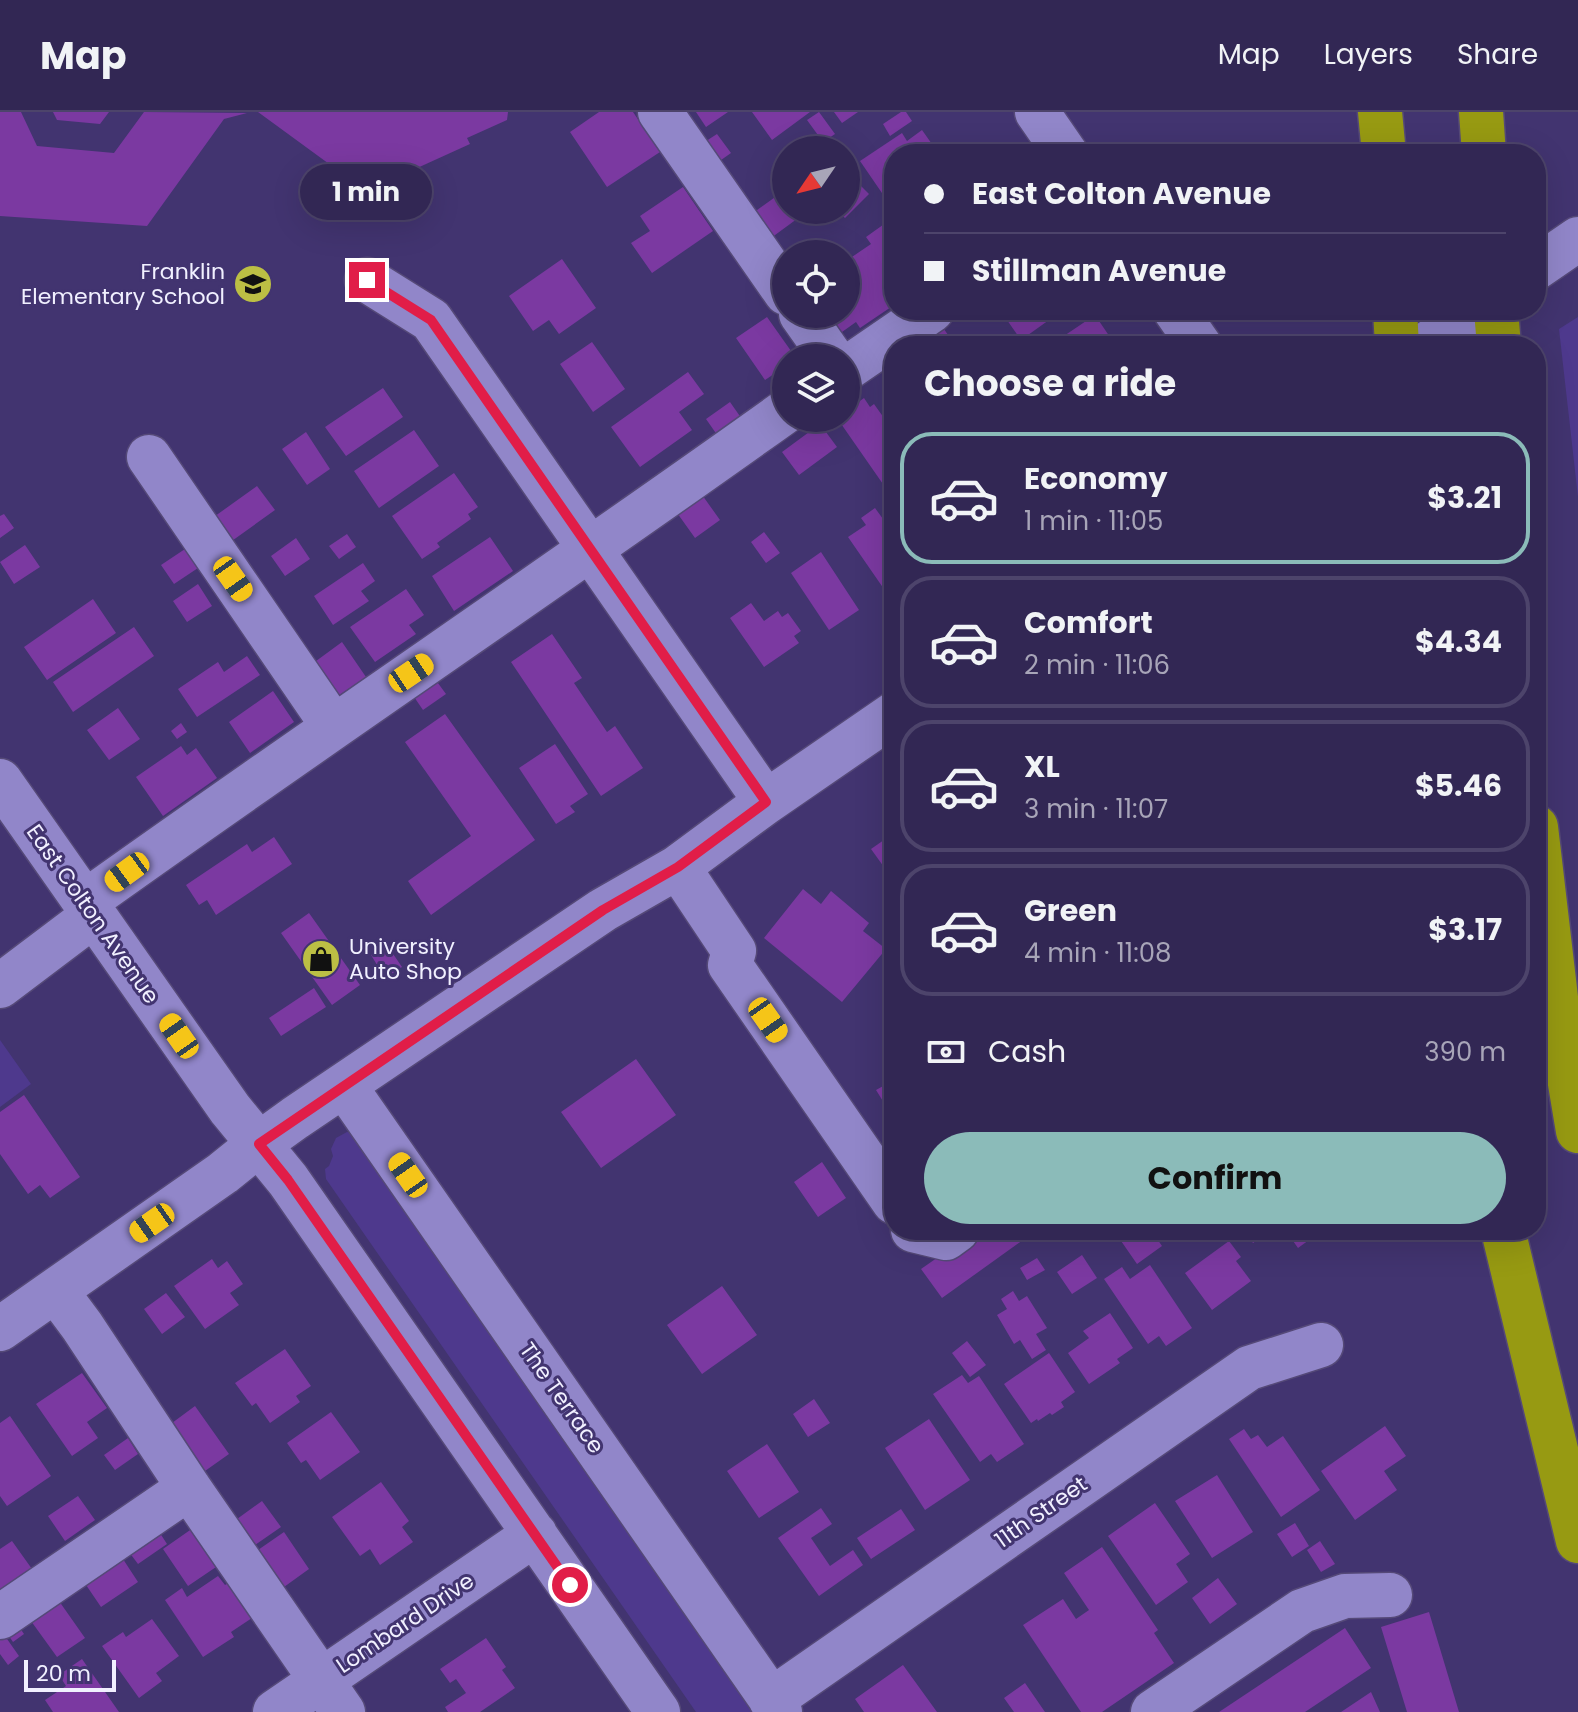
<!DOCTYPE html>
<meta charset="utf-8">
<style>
:root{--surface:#322754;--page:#3d335e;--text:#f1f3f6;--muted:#a8a5b8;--line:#4d446b;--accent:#8bbbb9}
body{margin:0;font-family:Poppins,sans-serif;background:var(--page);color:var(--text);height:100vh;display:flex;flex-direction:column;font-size:30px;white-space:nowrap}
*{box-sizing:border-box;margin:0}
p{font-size:26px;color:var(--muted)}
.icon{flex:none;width:44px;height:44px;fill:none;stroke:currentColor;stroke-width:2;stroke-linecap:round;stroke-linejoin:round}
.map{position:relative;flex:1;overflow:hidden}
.side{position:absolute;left:884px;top:224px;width:662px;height:904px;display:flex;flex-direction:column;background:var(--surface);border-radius:32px;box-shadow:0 8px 32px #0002,0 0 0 2px var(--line)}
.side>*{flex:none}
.guide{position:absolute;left:884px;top:32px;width:662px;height:176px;border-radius:32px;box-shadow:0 8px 32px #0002,0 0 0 2px var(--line);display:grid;align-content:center;height:176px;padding:0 40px;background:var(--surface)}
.needle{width:52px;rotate:235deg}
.fabs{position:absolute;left:772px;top:24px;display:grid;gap:16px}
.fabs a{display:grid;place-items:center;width:88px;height:88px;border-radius:50%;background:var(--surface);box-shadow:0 8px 32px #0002,0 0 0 2px var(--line);font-size:40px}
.scale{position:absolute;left:24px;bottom:20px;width:92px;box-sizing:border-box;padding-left:8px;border:4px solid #f1f0ff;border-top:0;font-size:22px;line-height:28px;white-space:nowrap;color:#f1f0ff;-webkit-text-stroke:6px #423470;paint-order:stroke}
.end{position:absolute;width:36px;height:36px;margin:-18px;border:10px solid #e11d48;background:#fff;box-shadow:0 0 0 4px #fff}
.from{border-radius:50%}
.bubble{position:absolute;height:56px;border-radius:28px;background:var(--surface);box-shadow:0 8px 32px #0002,0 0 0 2px var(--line);font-size:26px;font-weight:700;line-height:56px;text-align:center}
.car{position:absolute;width:24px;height:48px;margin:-24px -12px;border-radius:10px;box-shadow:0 0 6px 2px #0007;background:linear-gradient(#f5c518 24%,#345 0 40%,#f5c518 0 76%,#345 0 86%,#f5c518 0)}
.guide b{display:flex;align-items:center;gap:28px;height:76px;font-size:30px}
.guide b+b{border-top:2px solid var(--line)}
.guide i{width:20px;height:20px;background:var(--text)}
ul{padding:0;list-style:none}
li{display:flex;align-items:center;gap:24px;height:132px;margin:0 16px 12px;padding:0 24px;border:4px solid var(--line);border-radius:32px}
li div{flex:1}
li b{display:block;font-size:30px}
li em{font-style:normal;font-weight:700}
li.current{border-color:var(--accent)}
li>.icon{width:72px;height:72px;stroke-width:1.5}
h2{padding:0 40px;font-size:36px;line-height:96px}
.pay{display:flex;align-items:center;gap:20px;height:88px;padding:0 40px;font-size:30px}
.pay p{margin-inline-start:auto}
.cta{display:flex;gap:16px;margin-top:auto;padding:16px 40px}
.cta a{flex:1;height:92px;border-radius:48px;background:var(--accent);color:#111;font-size:32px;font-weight:700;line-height:92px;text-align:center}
header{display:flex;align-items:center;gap:48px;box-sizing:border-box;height:112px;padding:0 40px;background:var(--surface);border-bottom:2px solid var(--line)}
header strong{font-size:38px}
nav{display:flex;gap:44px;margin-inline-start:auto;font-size:28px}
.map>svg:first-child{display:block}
.green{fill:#4e398d}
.building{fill:#7b39a1}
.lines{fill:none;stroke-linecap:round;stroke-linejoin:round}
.minor-casing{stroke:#554978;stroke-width:47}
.highway-casing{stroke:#554978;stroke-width:47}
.minor{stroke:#9186c9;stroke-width:44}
.highway{stroke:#979a12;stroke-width:44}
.route{stroke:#e11d48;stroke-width:10}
.labels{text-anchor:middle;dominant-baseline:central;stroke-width:6;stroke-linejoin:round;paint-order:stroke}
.poi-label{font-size:22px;fill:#f1f0ff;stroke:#423470;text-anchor:end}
.street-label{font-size:22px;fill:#f1f0ff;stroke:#423470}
</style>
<header>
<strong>Map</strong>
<nav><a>Map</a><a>Layers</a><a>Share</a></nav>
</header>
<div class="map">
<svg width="1578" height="1600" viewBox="0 0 1578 1600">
<rect width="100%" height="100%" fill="#423470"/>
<!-- green -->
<path class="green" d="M1578,205V385L1559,217Z
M0,928L31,972L0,995Z
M347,1020L353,1021L761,1600H696L326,1067L325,1057L329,1054L333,1044L331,1037L336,1026Z"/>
<!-- building -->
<path class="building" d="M0,0H21L37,34L114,41L144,0L247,1L224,7L147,114L0,104Z
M53,0H109L100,12L57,8Z
M258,0H508L507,8L467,26L470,32L404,62L402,57L362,76Z
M599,0H633L660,40L607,75L570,20Z
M696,0H728L706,15Z
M752,0H810L772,28Z
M819,0L835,22L823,30L807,8Z
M834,0H858L842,11Z
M901,0H906L912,9L890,24L883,12Z
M922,18L939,42H894V77L884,84L860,49L902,21L907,29Z
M717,22L731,41L714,53L700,33Z
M853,66L869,82L845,106L836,98H846V74Z
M683,75L713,119L652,161L631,131L650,119L640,104Z
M778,83L783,90L780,92L783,97L786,95V98H803L805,101L771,126L753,101Z
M887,110L894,121V169L890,171L894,177V193L860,216L856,210L842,220L829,202H846V149L871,132L866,125Z
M562,147L596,196L559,222L549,208L533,219L509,184Z
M1000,198H1063L1021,228Z
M1095,203L1116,234H1049Z
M767,205L796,246H786V254L765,268L736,226Z
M941,213L956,234H919L917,230Z
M592,230L625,277L593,300L560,252Z
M688,260L704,282L679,300L692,318L640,355L611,315Z
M383,276L403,305L346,344L325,315Z
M864,286L870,295L874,292L894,320V369L885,375L837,306H846V299Z
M730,290L744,310L720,327L706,307Z
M820,312L837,335L799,363L782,340Z
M414,318L439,354L379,396L354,359Z
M306,320L330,357L307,373L282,337Z
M454,361L478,395L468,402L471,407L437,431L440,435L422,447L392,404Z
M257,374L275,398L229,431L211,407Z
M894,378V398L884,384Z
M700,380L720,408L695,426L675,398Z
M875,396L894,422V475L886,480L848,425L866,413L861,406Z
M4,402L14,416L0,426V404Z
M764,420L780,441L766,451L751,430Z
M347,422L356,435L339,447L329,434Z
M490,425L513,459L454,499L432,464Z
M296,426L310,447L285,464L271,444Z
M25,433L40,455L14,472L0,450Z
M185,437L198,456L174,472L161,453Z
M821,440L859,498L829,518L791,461Z
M363,451L375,469L361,479L369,489L333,513L314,484Z
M198,472L212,494L187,510L173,489Z
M406,477L424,503L409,513L416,522L375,550L350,515Z
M93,487L116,521L47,568L24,535Z
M751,491L764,509L778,499L782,505L788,501L801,519L794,524L799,531L764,555L730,506Z
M134,515L154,544L73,600L53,570Z
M552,522L582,566L574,571L607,620L615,614L643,656L601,684L511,550Z
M342,530L366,565L335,586L312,552Z
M247,544L260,563L197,605L178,577L218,550L224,560Z
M435,567L446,582L423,598L412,582Z
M273,579L294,610L250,641L229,610Z
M118,596L140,627L109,648L87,618Z
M445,602L535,728L431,803L408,769L471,724L405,630Z
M181,611L187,620L177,627L171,619Z
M555,632L588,682L570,694L575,700L556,712L519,656Z
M181,634L187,643L196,636L217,666L163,704L136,665Z
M894,721V769L871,737Z
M274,725L292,752L216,803L207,788L199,793L186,773L247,732L252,740Z
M803,777L821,792L831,779L869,811L863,819L886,837L842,890L764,826Z
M309,801L360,873L332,893L281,821Z
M387,833L402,855L385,866L371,843Z
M314,876L326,895L281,924L269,906Z
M636,947L676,1003L601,1056L561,1000Z
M894,968V1007L876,978Z
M24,983L80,1065L50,1086L40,1073L28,1082L0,1042V1000Z
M822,1050L846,1086L818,1105L794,1070Z
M977,1118H1037L942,1186L921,1157Z
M1130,1118H1151L1162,1134L1137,1152L1119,1126Z
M1244,1118H1272L1253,1131Z
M1275,1118H1318L1320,1120L1298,1136L1286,1119L1279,1124Z
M1229,1129L1241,1145L1236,1149L1251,1169L1212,1198L1185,1161Z
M1082,1143L1097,1166L1072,1182L1057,1160Z
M1037,1146L1045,1158L1027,1168L1020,1156Z
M212,1147L218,1156L227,1149L243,1172L230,1181L239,1193L205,1217L174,1174Z
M1150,1153L1192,1216L1166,1234L1159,1224L1148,1232L1104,1167L1122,1155L1130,1167Z
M722,1174L757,1223L702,1262L667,1213Z
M1013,1179L1019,1189L1027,1184L1047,1216L1036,1222L1046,1238L1032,1247L1020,1228L1014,1232L997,1203L1007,1197L1001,1187Z
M166,1181L185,1205L162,1222L144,1197Z
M1110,1201L1133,1236L1117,1247L1120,1251L1089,1272L1068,1241L1089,1226L1083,1219Z
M967,1229L986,1253L970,1265L952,1241Z
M285,1237L311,1274L296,1284L300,1290L270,1311L256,1291L252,1294L235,1271Z
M1049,1241L1075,1280L1061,1290L1064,1295L1052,1303L1050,1301L1038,1309L1037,1307L1031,1311L1004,1272Z
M82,1261L107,1296L87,1310L98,1326L72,1344L36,1292Z
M962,1263L968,1271L979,1264L1024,1332L997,1350L991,1342L980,1350L933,1282Z
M814,1287L830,1311L808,1325L793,1302Z
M195,1294L229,1342L205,1359L172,1311Z
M331,1300L360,1340L320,1368L306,1348L301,1351L287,1331Z
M10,1304L51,1364L7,1394L0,1384V1311Z
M929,1307L970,1368L925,1398L885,1336Z
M1385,1314L1406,1344L1384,1359L1397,1378L1355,1408L1321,1359Z
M1244,1317L1251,1327L1258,1323L1267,1335L1283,1324L1320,1378L1281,1405L1229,1327Z
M128,1326L138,1342L115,1358L104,1343Z
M767,1332L799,1380L759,1406L727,1359Z
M1217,1363L1253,1420L1212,1446L1175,1389Z
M381,1370L409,1409L402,1415L413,1430L380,1453L370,1437L360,1444L332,1405Z
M78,1384L95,1408L65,1429L48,1404Z
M262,1389L281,1415L255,1433L237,1407Z
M1155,1391L1190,1442L1176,1452L1188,1470L1156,1493L1108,1424Z
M821,1396L832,1412L811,1426L830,1454L853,1438L863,1453L819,1484L778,1426Z
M901,1397L915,1418L871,1447L857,1426Z
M1295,1411L1309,1434L1292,1445L1277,1422Z
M156,1415L167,1432L138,1452L126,1436Z
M193,1416L219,1453L188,1474L163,1437Z
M284,1420L309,1457L284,1475L258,1438Z
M12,1429L32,1457L0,1480V1437Z
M1320,1429L1335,1452L1321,1460L1307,1438Z
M1102,1435L1158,1518L1154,1521L1174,1551L1102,1600H1081L1023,1513L1063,1487L1076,1507L1089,1498L1064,1461Z
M121,1444L138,1470L101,1495L84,1470Z
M218,1464L225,1473L232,1469L255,1504L231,1520L234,1525L203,1545L165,1488L182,1476L187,1485Z
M1218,1466L1237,1492L1210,1512L1192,1486Z
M59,1489L85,1526L57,1545L31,1509Z
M1429,1500L1459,1600H1407L1381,1515Z
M13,1506L24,1522L13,1530L2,1514Z
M152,1507L179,1544L156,1561L162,1569L139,1586L102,1534L123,1520L126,1525Z
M1345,1516L1371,1556L1305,1600H1219Z
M0,1517L19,1544L8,1553L0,1542Z
M486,1526L506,1555L502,1558L515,1576L480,1600H448L445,1595L466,1581L456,1567L450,1571L440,1557Z
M82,1547L119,1600H53L45,1588L66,1574L59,1563Z
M903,1553L937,1600H864L855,1587Z
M1025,1571L1045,1600H1014L1004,1586Z
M1371,1580L1380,1600H1341Z"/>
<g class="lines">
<defs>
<path id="minor" d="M660,0L786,181
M1037,0L1066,42
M1536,156L1578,127
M367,168L431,208L766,690
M1175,198L1200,234
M801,202L832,246
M1424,234L1476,198
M846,257L932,198
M149,345L333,614
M0,669L230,997L288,1068L658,1600
M678,755L734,839L730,853L894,1090
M85,790C317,624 554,465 786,299
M0,874L94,803
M344,973L780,1600
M913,1118L946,1126L957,1118
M56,1179L82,1214L189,1376L343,1600
M0,1217L223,1061L259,1032L295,1006L603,798L678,755L766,690L894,602
M0,1505L189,1376
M771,1588L1249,1256L1321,1233
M275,1600L535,1422
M1153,1600L1302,1499L1345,1484L1390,1483"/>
<path id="highway" d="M1380,0L1384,42
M1481,0L1484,42
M1395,198L1397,234
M1496,198L1499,234
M1536,715L1557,894L1578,1019
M1503,1118L1578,1429"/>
</defs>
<!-- minor casing -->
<use href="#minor" class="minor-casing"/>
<!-- highway casing -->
<use href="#highway" class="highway-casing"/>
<!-- minor -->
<use href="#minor" class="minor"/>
<!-- highway -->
<use href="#highway" class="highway"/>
</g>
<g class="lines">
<!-- route -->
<path class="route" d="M367,168L431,208L766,690L678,755L603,798L259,1032L288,1068L570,1473"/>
</g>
<!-- icons -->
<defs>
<symbol id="school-disc" viewBox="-11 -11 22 22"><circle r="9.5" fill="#bcbf44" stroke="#423470"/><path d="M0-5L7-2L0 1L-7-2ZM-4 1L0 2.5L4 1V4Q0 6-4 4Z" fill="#111"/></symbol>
<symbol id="shop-disc" viewBox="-11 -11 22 22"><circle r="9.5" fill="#bcbf44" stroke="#423470"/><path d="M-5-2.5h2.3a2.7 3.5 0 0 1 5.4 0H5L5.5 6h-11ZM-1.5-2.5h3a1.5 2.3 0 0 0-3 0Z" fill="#111"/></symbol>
</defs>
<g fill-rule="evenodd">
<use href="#school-disc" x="231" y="150" width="44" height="44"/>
<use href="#shop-disc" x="299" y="825" width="44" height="44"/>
</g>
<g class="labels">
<!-- poi labels -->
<g class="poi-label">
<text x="225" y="159">Franklin<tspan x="225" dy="25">Elementary School</tspan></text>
<text x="349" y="834" text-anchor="start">University<tspan x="349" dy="25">Auto Shop</tspan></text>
</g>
<!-- street labels -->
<g class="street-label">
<text transform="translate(93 802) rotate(55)">East Colton Avenue</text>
<text transform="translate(562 1286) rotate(55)">The Terrace</text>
<text transform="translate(1041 1400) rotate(-35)">11th Street</text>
<text transform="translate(405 1511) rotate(-34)">Lombard Drive</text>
</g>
</g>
</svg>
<div class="fabs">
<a><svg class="needle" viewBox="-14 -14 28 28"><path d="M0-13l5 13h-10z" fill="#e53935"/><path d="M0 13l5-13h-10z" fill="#a8a5b8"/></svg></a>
<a><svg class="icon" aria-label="locate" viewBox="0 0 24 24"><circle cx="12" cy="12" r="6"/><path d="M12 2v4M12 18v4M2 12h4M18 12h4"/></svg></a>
<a><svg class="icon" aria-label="layers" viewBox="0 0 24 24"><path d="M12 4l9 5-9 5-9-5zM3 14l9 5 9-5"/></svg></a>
</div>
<div class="scale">20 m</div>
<i class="end from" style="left:570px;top:1473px"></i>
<i class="end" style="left:367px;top:168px"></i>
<div class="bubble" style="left:300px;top:52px;width:132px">1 min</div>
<i class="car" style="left:233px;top:467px;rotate:145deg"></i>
<i class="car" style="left:411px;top:561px;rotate:56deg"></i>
<i class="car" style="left:127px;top:760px;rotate:234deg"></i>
<i class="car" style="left:768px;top:908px;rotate:145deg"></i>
<i class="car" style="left:179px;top:924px;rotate:325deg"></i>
<i class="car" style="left:408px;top:1063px;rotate:325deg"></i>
<i class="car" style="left:152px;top:1111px;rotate:235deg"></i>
<div class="guide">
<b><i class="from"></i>East Colton Avenue</b>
<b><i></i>Stillman Avenue</b>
</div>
<section class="side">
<h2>Choose a ride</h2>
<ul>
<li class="current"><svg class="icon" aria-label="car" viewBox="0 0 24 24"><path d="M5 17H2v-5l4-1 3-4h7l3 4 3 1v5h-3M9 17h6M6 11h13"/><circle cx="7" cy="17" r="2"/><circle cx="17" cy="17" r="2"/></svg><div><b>Economy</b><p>1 min · 11:05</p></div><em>$3.21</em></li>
<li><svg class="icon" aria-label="car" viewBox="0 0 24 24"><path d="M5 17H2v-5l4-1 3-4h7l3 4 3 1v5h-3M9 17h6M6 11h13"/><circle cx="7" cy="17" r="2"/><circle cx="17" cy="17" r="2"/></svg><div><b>Comfort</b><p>2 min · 11:06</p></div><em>$4.34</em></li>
<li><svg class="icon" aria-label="car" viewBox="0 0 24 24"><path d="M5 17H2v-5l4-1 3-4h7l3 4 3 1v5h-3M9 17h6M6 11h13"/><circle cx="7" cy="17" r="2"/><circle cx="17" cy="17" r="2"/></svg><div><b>XL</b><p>3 min · 11:07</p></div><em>$5.46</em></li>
<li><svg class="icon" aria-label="car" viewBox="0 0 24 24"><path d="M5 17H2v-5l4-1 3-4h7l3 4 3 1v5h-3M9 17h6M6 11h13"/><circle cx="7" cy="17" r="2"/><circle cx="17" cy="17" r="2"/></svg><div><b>Green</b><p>4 min · 11:08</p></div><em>$3.17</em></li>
</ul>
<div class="pay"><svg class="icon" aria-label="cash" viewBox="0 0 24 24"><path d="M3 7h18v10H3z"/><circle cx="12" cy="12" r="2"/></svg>Cash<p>390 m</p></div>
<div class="cta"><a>Confirm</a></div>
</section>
</div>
